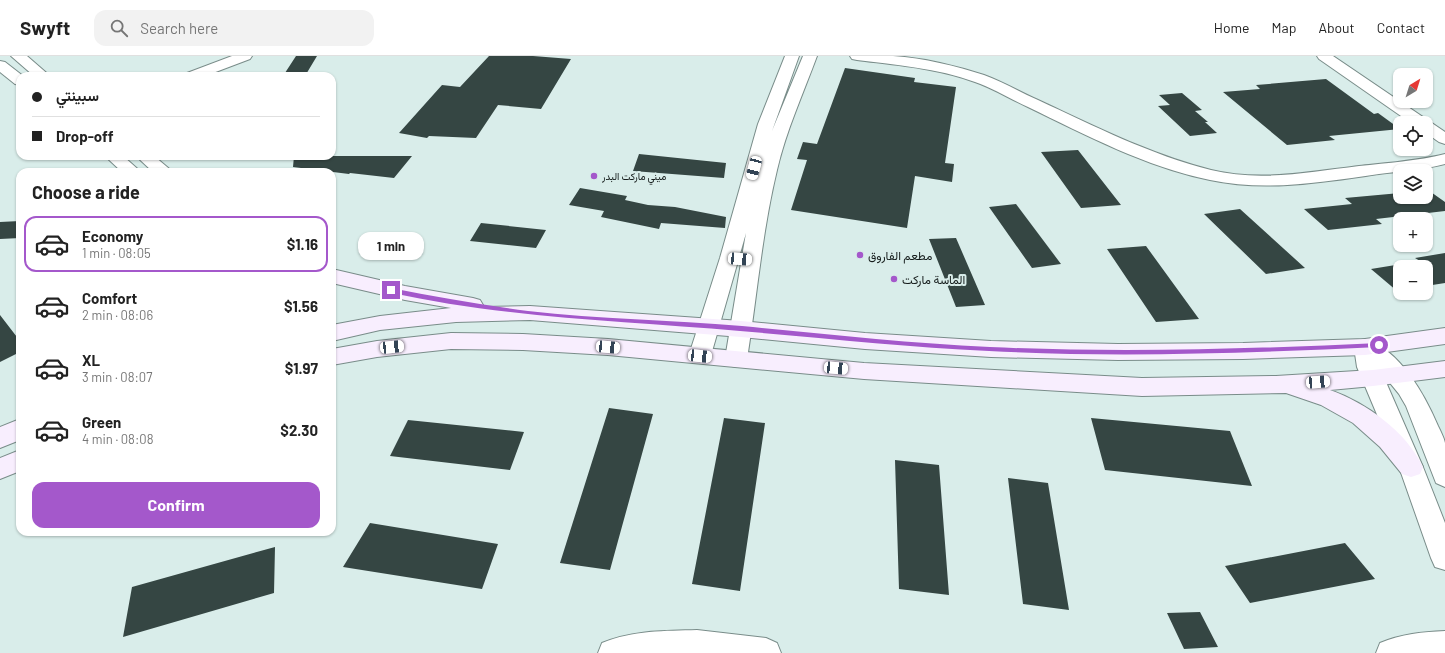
<!DOCTYPE html>
<meta charset="utf-8">
<style>
:root{--surface:#fff;--page:#f2f2f2;--text:#222;--muted:#767676;--line:#e0e0e0;--accent:#a458cb}
body{margin:0;font-family:Barlow,Vazirmatn,sans-serif;background:var(--page);color:var(--text);height:100vh;display:flex;flex-direction:column;font-size:15px;white-space:nowrap}
*{box-sizing:border-box;margin:0}
p{font-size:13px;color:var(--muted)}
.icon{flex:none;width:22px;height:22px;fill:none;stroke:currentColor;stroke-width:2;stroke-linecap:round;stroke-linejoin:round}
.map{position:relative;flex:1;overflow:hidden}
.sheet{position:absolute;left:16px;top:112px;width:320px;height:368px;display:flex;flex-direction:column;background:var(--surface);border-radius:12px;box-shadow:0 1px 3px #0004}
.sheet>*{flex:none}
.banner{position:absolute;left:16px;top:16px;width:320px;height:88px;border-radius:12px;box-shadow:0 1px 3px #0004;display:grid;align-content:center;height:88px;padding:0 16px;background:var(--surface)}
.needle{width:26px;rotate:38deg}
.tools{position:absolute;left:1393px;top:12px;display:grid;gap:8px}
.tools a{display:grid;place-items:center;width:40px;height:40px;border-radius:8px;background:var(--surface);box-shadow:0 1px 3px #0004;font-size:20px}
.end{position:absolute;width:18px;height:18px;margin:-9px;border:5px solid #a458cb;background:#fff;box-shadow:0 0 0 2px #fff}
.from{border-radius:50%}
.bubble{position:absolute;height:28px;border-radius:12px;background:var(--surface);box-shadow:0 1px 3px #0004;font-size:13px;font-weight:700;line-height:28px;text-align:center}
.car{position:absolute;width:12px;height:24px;margin:-12px -6px;border-radius:5px;box-shadow:0 0 3px 1px #0007;background:linear-gradient(#fff 24%,#345 0 40%,#fff 0 76%,#345 0 86%,#fff 0)}
.banner b{display:flex;align-items:center;gap:14px;height:38px;font-size:15px}
.banner b+b{border-top:1px solid var(--line)}
.banner i{width:10px;height:10px;background:var(--text)}
ul{padding:0;list-style:none}
li{display:flex;align-items:center;gap:12px;height:56px;margin:0 8px 6px;padding:0 8px;border:2px solid transparent;border-radius:12px}
li div{flex:1}
li b{display:block;font-size:15px}
li em{font-style:normal;font-weight:700}
li.on{border-color:var(--accent)}
li>.icon{width:36px;height:36px;stroke-width:1.5}
h2{padding:0 16px;font-size:18px;line-height:48px}
.cta{display:flex;gap:8px;margin-top:auto;padding:8px 16px}
.cta a{flex:1;height:46px;border-radius:12px;background:var(--accent);color:#fff;font-size:16px;font-weight:700;line-height:46px;text-align:center}
header{display:flex;align-items:center;gap:24px;box-sizing:border-box;height:56px;padding:0 20px;background:var(--surface);border-bottom:1px solid var(--line)}
header strong{font-size:19px}
nav{display:flex;gap:22px;margin-inline-start:auto;font-size:14px}
.search{width:280px;height:36px;background:var(--page);display:flex;align-items:center;gap:10px;box-sizing:border-box;padding:0 14px;border-radius:12px;color:var(--muted);font-size:15px}
.map>svg:first-child{display:block}
.building{fill:#354643}
.lines{fill:none;stroke-linecap:round;stroke-linejoin:round}
.minor-casing{stroke:#798c89;stroke-width:2}
.tertiary-casing{stroke:#798c89;stroke-width:2}
.secondary-casing{stroke:#798c89;stroke-width:2}
.minor{fill:#fff;fill-rule:evenodd}
.tertiary{fill:#fff;fill-rule:evenodd}
.secondary{fill:#f8eefe;fill-rule:evenodd}
.route{fill:#a458cb}
.poi-dot{fill:#a458cb;stroke:#d9edea;stroke-width:1.5}
.labels{text-anchor:middle;dominant-baseline:central;stroke-width:4;stroke-linejoin:round;paint-order:stroke}
.far-poi-label{font-size:10px;fill:#151c1b;stroke:#d9edea;text-anchor:start}
.poi-label{font-size:12px;fill:#151c1b;stroke:#d9edea;text-anchor:start}
</style>
<header>
<strong>Swyft</strong>
<div class="search"><svg class="icon" aria-label="search" viewBox="0 0 24 24"><circle cx="10" cy="10" r="6"/><path d="M15 15l6 6"/></svg>Search here</div>
<nav><a>Home</a><a>Map</a><a>About</a><a>Contact</a></nav>
</header>
<div class="map">
<svg width="1445" height="597" viewBox="0 0 1445 597">
<rect width="100%" height="100%" fill="#d9edea"/>
<!-- building -->
<path class="building" d="M296,0H317L305,20H283Z
M489,0H533L571,3L541,53L498,49L476,82L429,80L427,82L399,77L442,29L460,31Z
M845,12L915,22L914,26L956,31L945,107L954,108L952,126L915,120L907,172L791,154L807,104L797,103L803,86L817,88Z
M1326,23L1374,58L1378,57L1400,73L1329,80L1335,84L1287,89L1223,36L1260,33L1256,29Z
M1182,37L1202,54L1195,55L1208,66H1205L1217,77L1190,80L1158,50L1170,49L1159,39Z
M1078,94L1121,149L1081,152L1041,96Z
M639,98L726,107L724,122L633,115Z
M294,100H412L394,122L350,117L349,118L293,111Z
M580,132L627,140L625,144L648,149L675,151L726,161L725,172L661,167L659,173L601,161L604,155L569,149Z
M1426,134H1428L1445,146V155L1376,163L1382,168L1328,174L1304,153L1352,148L1345,142L1400,137V141H1426Z
M1016,148L1061,208L1032,212L989,151Z
M1240,153L1305,212L1266,218L1204,158Z
M20,165V182L0,183V166Z
M481,167L546,174L536,192L470,185Z
M956,182L985,249L956,251L929,183Z
M1146,190L1199,263L1156,266L1107,193Z
M1445,197V227L1426,230V211H1400V234L1397,235L1371,213L1420,205L1415,202Z
M0,259L20,285V296L0,306Z
M609,352L653,358L610,514L560,507Z
M724,362L765,367L740,535L692,528Z
M1091,362L1230,375L1252,430L1105,414Z
M408,364L524,376L510,414L390,400Z
M895,404L939,409L949,539L899,533Z
M1008,422L1048,427L1069,554L1023,548Z
M370,467L498,488L482,533L343,511Z
M1345,487L1375,523L1250,547L1225,510Z
M275,491L274,537L123,581L132,531Z
M1200,556L1218,591L1184,593L1167,557Z"/>
<g class="lines">
<defs>
<path id="minor" d="M232,0H252L250,3L205,20H185L187,17Z
M850,0C864,0 879,0 893,0C924,2 956,10 984,19C1003,26 1020,36 1038,44C1094,70 1151,99 1211,114C1259,126 1310,116 1359,110C1388,107 1417,105 1445,98V108C1423,114 1401,115 1379,118C1323,126 1266,136 1210,124C1146,111 1086,79 1028,51C1010,43 993,32 975,26C937,12 896,9 857,4L852,3Z
M1317,0H1333L1445,76V88L1439,86L1426,77V67H1411L1319,3Z
M1365,283C1400,294 1425,339 1438,370C1441,376 1444,382 1445,387C1445,401 1445,417 1445,431L1436,427L1406,350L1399,338L1382,317L1423,411L1445,467V514L1435,511L1431,502L1399,411L1357,311L1354,291L1357,285Z
M697,574L766,582L777,587L781,597H598L602,587C633,574 665,575 697,574Z
M1445,575V597H1376L1380,587C1401,578 1423,576 1445,575Z"/>
<path id="tertiary" d="M11,0H27L50,20H34Z
M785,0H799L772,75L803,0H817C803,38 786,75 777,114C762,176 757,240 747,303L744,309L736,311L728,309L725,303L746,177L711,299L708,305L700,307L692,305L689,299L720,202L758,68Z
M0,5L5,6L23,20H20V29L15,28L0,16Z
M105,100H123L141,116H122Z
M136,100H154L173,116H153Z"/>
<path id="secondary" d="M332,213L405,230L473,242L480,244L483,249L482,251L530,250L741,265L865,277L991,285L1118,288L1243,287L1365,283L1445,272V288L1365,299L1243,303L1118,304L991,301L865,293L741,281L530,264L456,266L380,274L332,285V269L380,260L451,252L405,244L332,227Z
M451,277L523,278L608,283L864,307L1142,322L1276,320L1373,314L1445,305V321L1373,330L1330,334C1366,347 1406,375 1423,411L1420,418L1411,421L1402,418L1380,391L1353,367L1321,349L1286,337L1142,340L864,323L608,299L523,294L451,293L377,301L332,309V293L377,285Z
M20,363V384L0,392V371Z
M20,394V415L0,423V402Z"/>
</defs>
<!-- minor casing -->
<use href="#minor" class="minor-casing"/>
<!-- tertiary casing -->
<use href="#tertiary" class="tertiary-casing"/>
<!-- secondary casing -->
<use href="#secondary" class="secondary-casing"/>
<!-- minor -->
<use href="#minor" class="minor"/>
<!-- tertiary -->
<use href="#tertiary" class="tertiary"/>
<!-- secondary -->
<use href="#secondary" class="secondary"/>
</g>
<!-- route -->
<path class="route" d="M391,232C436,241 482,249 528,255C599,263 671,264 742,270C825,278 907,287 990,291C1120,297 1249,293 1379,287L1382,289L1379,291C1249,297 1119,302 989,295C906,291 823,282 740,275C623,265 504,262 388,236V234Z"/>
<!-- markers -->
<g class="poi-dot">
<circle cx="594" cy="120" r="4"/>
<circle cx="860" cy="199" r="4"/>
<circle cx="894" cy="223" r="4"/>
</g>
<g class="labels">
<!-- far-poi labels -->
<g class="far-poi-label">
<text x="602" y="120">ميني ماركت البدر</text>
</g>
<!-- poi labels -->
<g class="poi-label">
<text x="868" y="199">مطعم الفاروق</text>
<text x="902" y="223">الماسة ماركت</text>
</g>
</g>
</svg>
<div class="tools">
<a><svg class="needle" viewBox="-14 -14 28 28"><path d="M0-13l5 13h-10z" fill="#e53935"/><path d="M0 13l5-13h-10z" fill="#767676"/></svg></a>
<a><svg class="icon" aria-label="locate" viewBox="0 0 24 24"><circle cx="12" cy="12" r="6"/><path d="M12 2v4M12 18v4M2 12h4M18 12h4"/></svg></a>
<a><svg class="icon" aria-label="layers" viewBox="0 0 24 24"><path d="M12 4l9 5-9 5-9-5zM3 14l9 5 9-5"/></svg></a>
<a>+</a>
<a>−</a>
</div>
<i class="end from" style="left:1379px;top:289px"></i>
<i class="end" style="left:391px;top:234px"></i>
<div class="bubble" style="left:358px;top:176px;width:66px">1 min</div>
<i class="car" style="left:754px;top:112px;rotate:195deg"></i>
<i class="car" style="left:740px;top:203px;rotate:94deg"></i>
<i class="car" style="left:392px;top:291px;rotate:84deg"></i>
<i class="car" style="left:608px;top:291px;rotate:95deg"></i>
<i class="car" style="left:700px;top:300px;rotate:96deg"></i>
<i class="car" style="left:836px;top:312px;rotate:95deg"></i>
<i class="car" style="left:1318px;top:326px;rotate:86deg"></i>
<div class="banner">
<b><i class="from"></i>سبينتي</b>
<b><i></i>Drop-off</b>
</div>
<section class="sheet">
<h2>Choose a ride</h2>
<ul>
<li class="on"><svg class="icon" aria-label="car" viewBox="0 0 24 24"><path d="M5 17H2v-5l4-1 3-4h7l3 4 3 1v5h-3M9 17h6M6 11h13"/><circle cx="7" cy="17" r="2"/><circle cx="17" cy="17" r="2"/></svg><div><b>Economy</b><p>1 min · 08:05</p></div><em>$1.16</em></li>
<li><svg class="icon" aria-label="car" viewBox="0 0 24 24"><path d="M5 17H2v-5l4-1 3-4h7l3 4 3 1v5h-3M9 17h6M6 11h13"/><circle cx="7" cy="17" r="2"/><circle cx="17" cy="17" r="2"/></svg><div><b>Comfort</b><p>2 min · 08:06</p></div><em>$1.56</em></li>
<li><svg class="icon" aria-label="car" viewBox="0 0 24 24"><path d="M5 17H2v-5l4-1 3-4h7l3 4 3 1v5h-3M9 17h6M6 11h13"/><circle cx="7" cy="17" r="2"/><circle cx="17" cy="17" r="2"/></svg><div><b>XL</b><p>3 min · 08:07</p></div><em>$1.97</em></li>
<li><svg class="icon" aria-label="car" viewBox="0 0 24 24"><path d="M5 17H2v-5l4-1 3-4h7l3 4 3 1v5h-3M9 17h6M6 11h13"/><circle cx="7" cy="17" r="2"/><circle cx="17" cy="17" r="2"/></svg><div><b>Green</b><p>4 min · 08:08</p></div><em>$2.30</em></li>
</ul>
<div class="cta"><a>Confirm</a></div>
</section>
</div>
